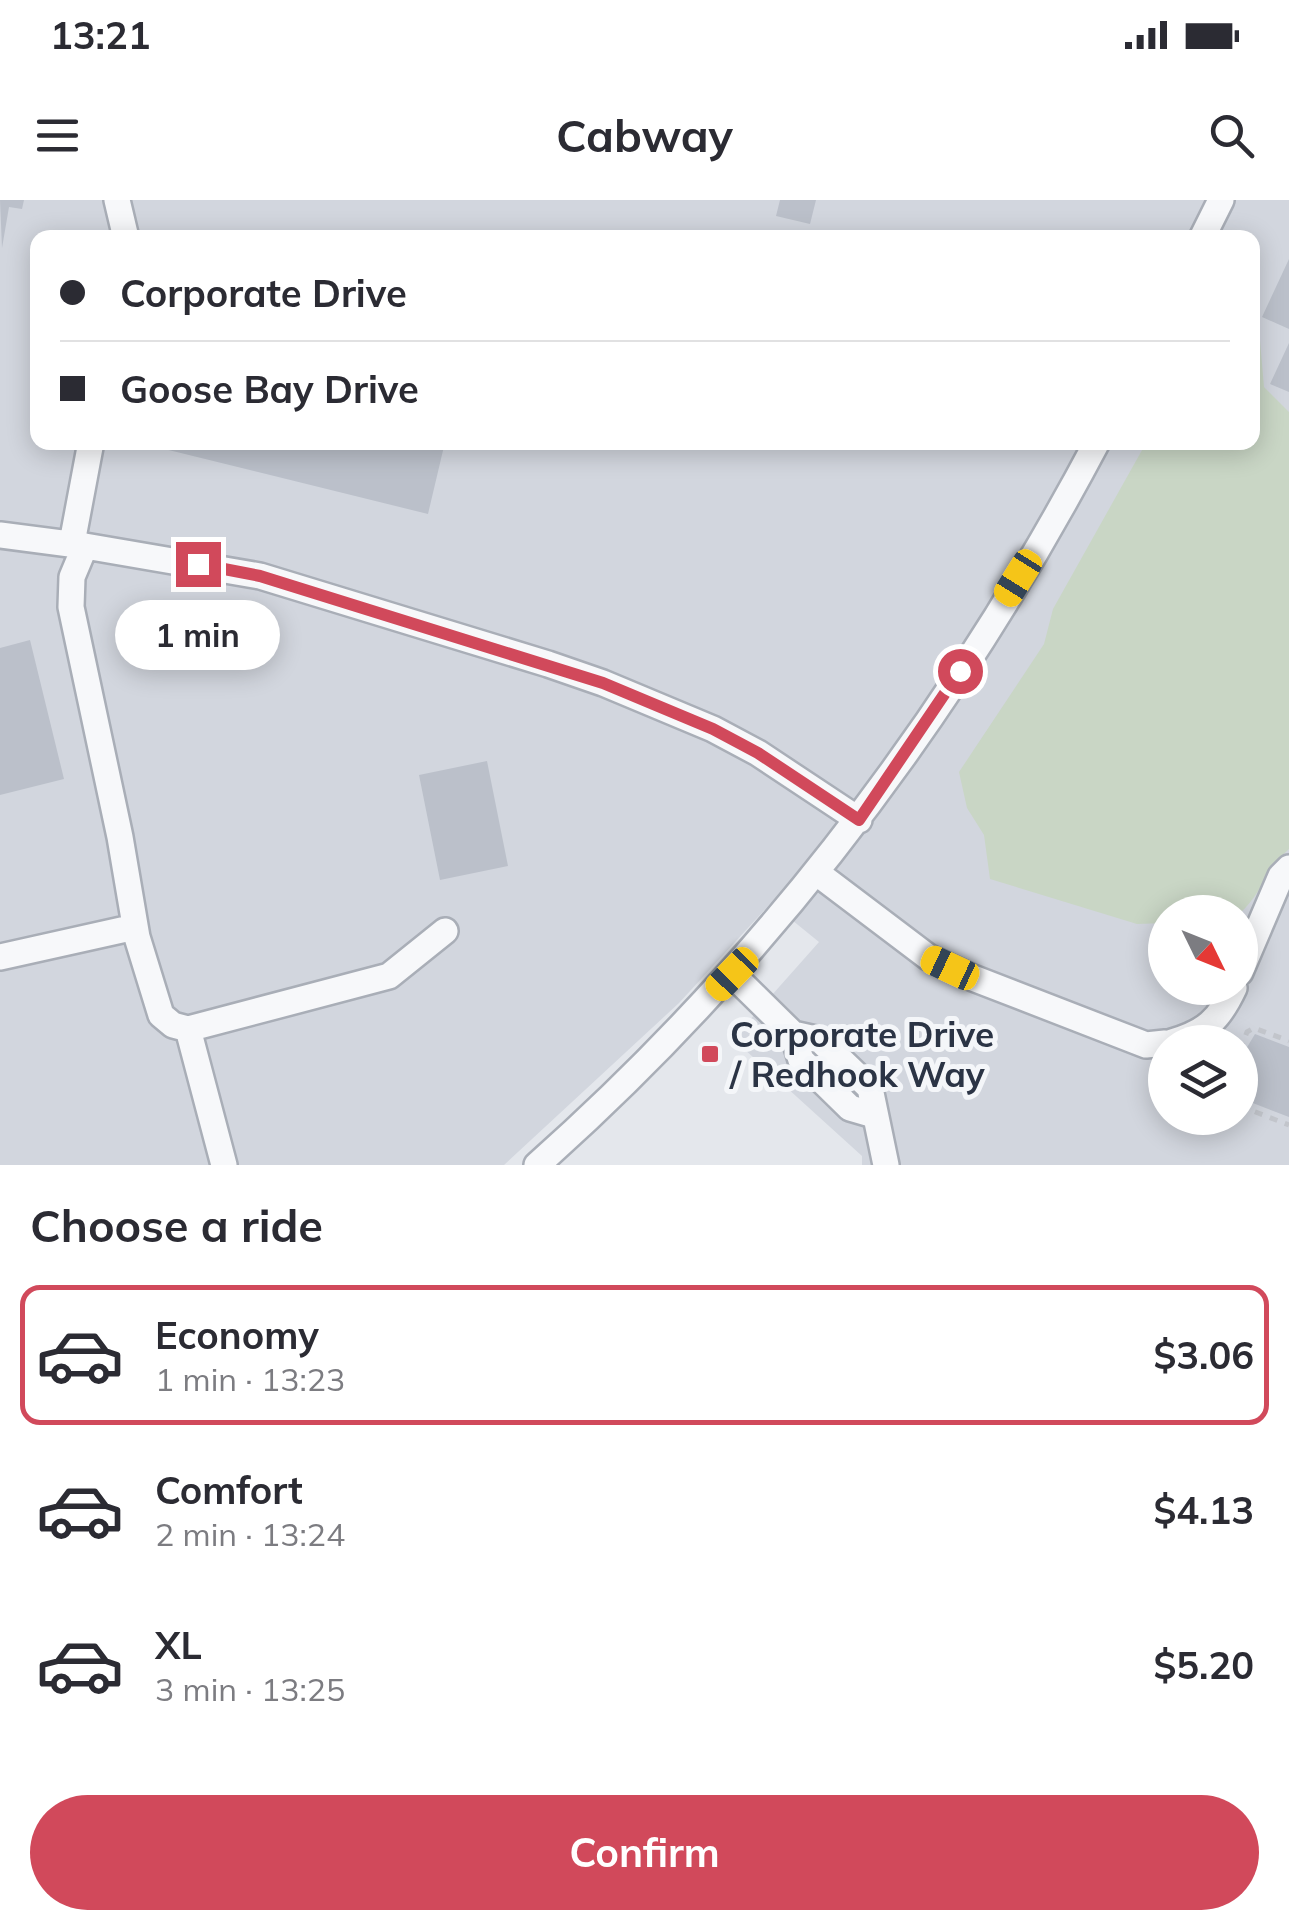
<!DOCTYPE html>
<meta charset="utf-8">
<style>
:root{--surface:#fff;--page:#f7f7f7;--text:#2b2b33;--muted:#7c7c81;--line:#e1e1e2;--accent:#d1495b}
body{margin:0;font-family:Mulish,sans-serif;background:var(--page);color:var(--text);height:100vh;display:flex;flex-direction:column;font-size:38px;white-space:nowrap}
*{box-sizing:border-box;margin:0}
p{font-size:32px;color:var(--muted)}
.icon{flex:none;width:55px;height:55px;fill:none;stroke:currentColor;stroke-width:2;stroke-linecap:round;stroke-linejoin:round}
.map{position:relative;height:965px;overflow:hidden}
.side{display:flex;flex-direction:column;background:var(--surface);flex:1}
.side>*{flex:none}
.guide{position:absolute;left:30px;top:30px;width:1230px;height:220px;border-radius:20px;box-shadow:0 5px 25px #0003;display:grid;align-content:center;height:220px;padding:0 30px;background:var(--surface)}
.needle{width:65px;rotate:133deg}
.fabs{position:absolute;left:1148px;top:695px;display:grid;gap:20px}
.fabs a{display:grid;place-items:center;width:110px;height:110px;border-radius:50%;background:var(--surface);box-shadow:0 5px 25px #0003;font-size:50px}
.end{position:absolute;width:45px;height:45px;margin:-22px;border:12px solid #d1495b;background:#fff;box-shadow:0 0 0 5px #fff}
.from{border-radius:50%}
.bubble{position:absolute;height:70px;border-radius:35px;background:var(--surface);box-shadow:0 5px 25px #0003;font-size:32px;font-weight:700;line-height:70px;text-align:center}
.car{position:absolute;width:30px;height:60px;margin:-30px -15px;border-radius:12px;box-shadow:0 0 8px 2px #0007;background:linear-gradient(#f5c518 24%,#345 0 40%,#f5c518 0 76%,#345 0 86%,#f5c518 0)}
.guide b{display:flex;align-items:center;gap:35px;height:95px;font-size:38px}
.guide b+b{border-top:2px solid var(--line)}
.guide i{width:25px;height:25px;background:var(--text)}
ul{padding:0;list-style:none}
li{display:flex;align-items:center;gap:30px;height:140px;margin:0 20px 15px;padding:0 10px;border:5px solid transparent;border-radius:20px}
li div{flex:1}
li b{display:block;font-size:38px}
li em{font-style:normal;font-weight:700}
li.on{border-color:var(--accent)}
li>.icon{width:90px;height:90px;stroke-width:1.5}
h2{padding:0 30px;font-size:45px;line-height:120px}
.primary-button{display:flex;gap:20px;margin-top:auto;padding:20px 30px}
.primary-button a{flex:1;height:115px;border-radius:60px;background:var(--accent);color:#fff;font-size:40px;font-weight:700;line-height:115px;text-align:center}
.status{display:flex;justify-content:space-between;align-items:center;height:70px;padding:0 50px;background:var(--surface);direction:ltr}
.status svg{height:28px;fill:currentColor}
header{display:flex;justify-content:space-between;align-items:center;height:130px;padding:0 30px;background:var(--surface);font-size:45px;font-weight:700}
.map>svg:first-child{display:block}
.built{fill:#d2d6de;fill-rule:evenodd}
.green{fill:#c9d6c5}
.building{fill:#bbc0ca}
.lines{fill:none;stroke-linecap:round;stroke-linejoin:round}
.minor-casing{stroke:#a9aeb7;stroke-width:30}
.path{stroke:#c2c5cb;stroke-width:5;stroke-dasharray:8 8;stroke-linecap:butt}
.minor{stroke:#f7f8fa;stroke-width:25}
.route{stroke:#d1495b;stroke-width:12}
.poi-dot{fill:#d1495b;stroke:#f4f6f9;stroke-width:4}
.labels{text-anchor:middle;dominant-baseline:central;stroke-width:10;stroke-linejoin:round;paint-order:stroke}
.poi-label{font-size:35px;font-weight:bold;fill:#2b3445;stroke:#f4f6f9;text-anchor:start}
</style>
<div class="status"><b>13:21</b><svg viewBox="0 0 49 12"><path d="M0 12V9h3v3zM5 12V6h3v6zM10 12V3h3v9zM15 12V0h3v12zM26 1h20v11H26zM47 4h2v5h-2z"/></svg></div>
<header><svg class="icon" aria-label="menu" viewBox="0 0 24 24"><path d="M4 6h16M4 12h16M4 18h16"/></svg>Cabway<svg class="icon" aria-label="search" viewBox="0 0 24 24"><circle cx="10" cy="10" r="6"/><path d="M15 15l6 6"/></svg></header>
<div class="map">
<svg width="1289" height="965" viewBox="0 0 1289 965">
<rect width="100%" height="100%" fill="#e4e7ec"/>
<!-- built -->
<path class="built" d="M0,0H1289V965H862V956L733,839L819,742L771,703L679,803L504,965H0ZM38,38H1252V242H966L963,250L926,243L38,242ZM1165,712H1240V788H1165ZM1165,842H1240V918H1165Z"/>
<!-- green -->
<path class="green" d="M1253,124L1259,129L1264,187L1289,212V649C1268,667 1261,695 1240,713L1165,712V723L1137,724L990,679L984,635L967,608L959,572L1044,444L1053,409L1146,243L1252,242Z"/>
<!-- building -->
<path class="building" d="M0,0H24L22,9L9,7L2,48Z
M780,0H816L810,24L776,16Z
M1289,59V129L1262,117Z
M1289,143V192L1270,184Z
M136,242H445L428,314Z
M30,440L64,579L0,595V448Z
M487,561L508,666L440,680L419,575Z
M1255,834L1289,847V917L1240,898V859Z"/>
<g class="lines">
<defs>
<path id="minor" d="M117,0L126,38
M1202,38L1221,0
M0,335L85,346L260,376L548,464L603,483L713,529L758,553L859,620
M72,343L91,242
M85,346L72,377L71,407L120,637L137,737L161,815L173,825L188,829L389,776L445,731
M817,673L928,757L973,778L1146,845L1165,843
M0,757L135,727
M1240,772L1281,676L1289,668
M732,774L793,834L820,840L870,888L886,965
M188,829L224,965
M793,834L801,860L850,908L874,915
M1172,842C1206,832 1219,820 1234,788
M537,965C767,761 953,514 1097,242"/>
</defs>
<!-- minor casing -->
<use href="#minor" class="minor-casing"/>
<!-- path -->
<path class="path" d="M1240,850L1247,832L1254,828L1289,841
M1240,906L1289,925"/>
<!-- minor -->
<use href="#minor" class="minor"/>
</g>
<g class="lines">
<!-- route -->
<path class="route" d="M198,364L260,376L603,483L713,529L758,553L859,620L960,471"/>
</g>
<!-- markers -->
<rect class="poi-dot" x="700" y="844" width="20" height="20" rx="5"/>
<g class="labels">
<!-- poi labels -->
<g class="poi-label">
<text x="730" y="834">Corporate Drive<tspan x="730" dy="40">/ Redhook Way</tspan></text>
</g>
</g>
</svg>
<div class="fabs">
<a><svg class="needle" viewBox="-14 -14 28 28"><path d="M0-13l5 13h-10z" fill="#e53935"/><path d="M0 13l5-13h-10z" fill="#7c7c81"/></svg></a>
<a><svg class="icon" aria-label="layers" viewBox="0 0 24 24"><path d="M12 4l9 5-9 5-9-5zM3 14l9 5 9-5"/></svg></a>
</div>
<i class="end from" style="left:960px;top:471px"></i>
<i class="end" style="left:198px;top:364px"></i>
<div class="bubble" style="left:115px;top:400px;width:165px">1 min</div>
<i class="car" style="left:1018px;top:378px;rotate:212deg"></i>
<i class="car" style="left:950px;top:768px;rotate:295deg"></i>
<i class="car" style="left:732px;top:774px;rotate:224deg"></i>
<div class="guide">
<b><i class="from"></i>Corporate Drive</b>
<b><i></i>Goose Bay Drive</b>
</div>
</div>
<section class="side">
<h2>Choose a ride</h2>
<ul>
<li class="on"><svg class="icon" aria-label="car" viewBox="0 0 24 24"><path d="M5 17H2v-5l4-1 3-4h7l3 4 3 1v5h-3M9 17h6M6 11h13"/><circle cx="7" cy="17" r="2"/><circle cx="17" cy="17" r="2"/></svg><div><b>Economy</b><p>1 min · 13:23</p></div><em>$3.06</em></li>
<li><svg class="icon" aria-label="car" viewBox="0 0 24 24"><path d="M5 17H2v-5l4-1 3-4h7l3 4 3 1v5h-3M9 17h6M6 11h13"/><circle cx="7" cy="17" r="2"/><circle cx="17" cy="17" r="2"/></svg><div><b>Comfort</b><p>2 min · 13:24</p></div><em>$4.13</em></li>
<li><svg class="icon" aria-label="car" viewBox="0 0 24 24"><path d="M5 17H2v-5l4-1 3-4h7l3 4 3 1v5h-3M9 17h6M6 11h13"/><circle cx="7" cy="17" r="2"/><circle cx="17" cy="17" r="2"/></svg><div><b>XL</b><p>3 min · 13:25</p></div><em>$5.20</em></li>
</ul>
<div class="primary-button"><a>Confirm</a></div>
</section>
